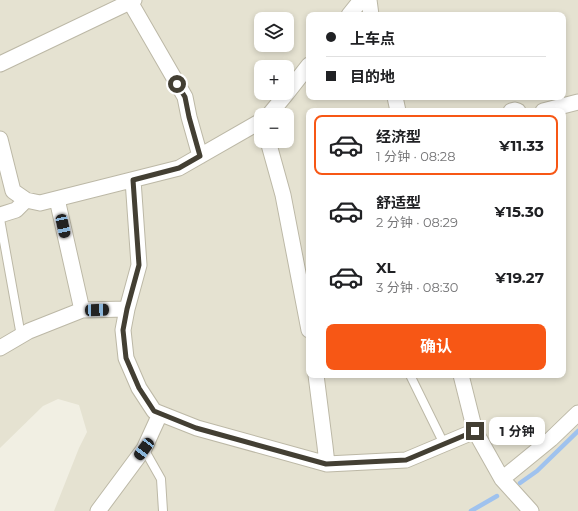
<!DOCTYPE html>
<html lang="zh">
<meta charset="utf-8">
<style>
:root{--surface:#fff;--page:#f6f6f6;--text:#202124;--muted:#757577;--line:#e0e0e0;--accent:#f75715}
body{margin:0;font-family:Montserrat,"Noto Sans SC",sans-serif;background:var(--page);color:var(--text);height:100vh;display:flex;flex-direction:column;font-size:15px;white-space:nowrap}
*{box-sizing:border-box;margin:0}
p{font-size:13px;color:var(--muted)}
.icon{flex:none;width:22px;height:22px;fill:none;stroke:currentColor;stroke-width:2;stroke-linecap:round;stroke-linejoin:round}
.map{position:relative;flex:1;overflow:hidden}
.drawer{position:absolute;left:306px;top:108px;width:260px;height:270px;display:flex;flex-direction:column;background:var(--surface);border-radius:8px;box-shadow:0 2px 6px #0003}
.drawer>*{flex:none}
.guide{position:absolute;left:306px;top:12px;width:260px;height:88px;border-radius:8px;box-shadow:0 2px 6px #0003;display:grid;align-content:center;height:88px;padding:0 20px;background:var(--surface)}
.buttons{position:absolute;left:254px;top:12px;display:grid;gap:8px}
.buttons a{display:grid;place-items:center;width:40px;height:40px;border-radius:8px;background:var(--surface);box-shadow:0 2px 6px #0003;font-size:20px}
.end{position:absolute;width:18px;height:18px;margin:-9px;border:5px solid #433f33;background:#fff;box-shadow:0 0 0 2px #fff}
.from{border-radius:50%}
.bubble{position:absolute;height:28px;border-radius:8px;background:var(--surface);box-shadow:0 2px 6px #0003;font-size:13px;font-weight:700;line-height:28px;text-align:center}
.car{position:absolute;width:12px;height:24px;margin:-12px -6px;border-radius:5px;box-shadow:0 0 3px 1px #0007;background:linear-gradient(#222 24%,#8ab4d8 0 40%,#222 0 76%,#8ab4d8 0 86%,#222 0)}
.guide b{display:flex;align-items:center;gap:14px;height:38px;font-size:15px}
.guide b+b{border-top:1px solid var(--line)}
.guide i{width:10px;height:10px;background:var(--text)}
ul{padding:7px 0 0;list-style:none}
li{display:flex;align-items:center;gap:12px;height:60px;margin:0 8px 6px;padding:0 12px;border:2px solid transparent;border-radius:8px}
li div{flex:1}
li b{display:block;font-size:15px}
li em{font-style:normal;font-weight:700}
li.selected{border-color:var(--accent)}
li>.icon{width:36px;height:36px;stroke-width:1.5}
.action{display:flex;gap:8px;margin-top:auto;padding:8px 20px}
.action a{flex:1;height:46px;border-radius:8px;background:var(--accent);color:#fff;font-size:16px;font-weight:700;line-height:46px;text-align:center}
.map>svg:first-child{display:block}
.residential{fill:#e5e2d1;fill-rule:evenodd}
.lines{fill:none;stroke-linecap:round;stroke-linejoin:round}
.stream{stroke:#9fc2ee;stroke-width:4.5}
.lane-casing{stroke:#bcb8a6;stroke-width:10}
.street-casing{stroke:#bcb8a6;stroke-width:17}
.lane{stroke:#fff;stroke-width:8}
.street{stroke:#fff;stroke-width:15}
.route{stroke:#433f33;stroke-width:5}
</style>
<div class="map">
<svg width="578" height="511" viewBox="0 0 578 511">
<rect width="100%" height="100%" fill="#f1efe3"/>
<!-- residential -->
<path class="residential" d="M0,0H578V511H54L79,448L87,432L79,405L58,399L43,406L0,448ZM309,15H563V97H309ZM261,19H287V45H261ZM261,67H287V93H261ZM309,111H563V375H309ZM261,115H287V141H261Z"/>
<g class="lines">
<!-- stream -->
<path class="stream" d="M520,483L537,471L578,431
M471,511L497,496"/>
<defs>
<path id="lane" d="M0,219L21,336
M410,375L444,444
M144,449L161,479L163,511"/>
<path id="street" d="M129,0L185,97L189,117L200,156
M369,0L371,15
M349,15L361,0
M0,64L134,0
M287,93L309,65
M395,97L398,111
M511,111L515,110L518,111
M543,111L578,102
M269,115L287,93
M0,139L13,191L26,200L40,203L179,168L261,121
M268,141L283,195L309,330
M133,180L139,265L127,309L123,330L126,358L139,388L154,411L197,428L327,464L406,460L475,431
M57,199L82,310
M0,215L16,210L26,200
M0,348L29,331L82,310L127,309
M316,375L325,446L327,464
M461,375L475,431L502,479L531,511
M502,479L551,439L578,413
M98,511L144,449L160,414"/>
</defs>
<!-- lane casing -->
<use href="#lane" class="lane-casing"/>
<!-- street casing -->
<use href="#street" class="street-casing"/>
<!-- lane -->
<use href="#lane" class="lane"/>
<!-- street -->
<use href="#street" class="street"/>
</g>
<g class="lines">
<!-- route -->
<path class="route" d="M177,84L185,97L189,117L200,156L179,168L133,180L139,265L127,309L123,330L126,358L139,388L154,411L196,428L326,464L406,460L475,431"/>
</g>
</svg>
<div class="buttons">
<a><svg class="icon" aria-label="layers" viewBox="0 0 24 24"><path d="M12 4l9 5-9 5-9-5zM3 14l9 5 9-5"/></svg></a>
<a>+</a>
<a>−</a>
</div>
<i class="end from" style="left:177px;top:84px"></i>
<i class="end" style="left:475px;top:431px"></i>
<div class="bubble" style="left:489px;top:417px;width:56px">1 分钟</div>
<i class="car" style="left:63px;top:226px;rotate:168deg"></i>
<i class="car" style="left:97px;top:310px;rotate:88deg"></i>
<i class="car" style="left:144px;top:449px;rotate:217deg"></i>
<div class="guide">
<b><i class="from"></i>上车点</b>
<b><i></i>目的地</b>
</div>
<section class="drawer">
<ul>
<li class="selected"><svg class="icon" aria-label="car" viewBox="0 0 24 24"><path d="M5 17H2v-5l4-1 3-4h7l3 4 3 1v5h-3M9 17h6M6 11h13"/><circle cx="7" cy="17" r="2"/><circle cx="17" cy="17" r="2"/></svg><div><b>经济型</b><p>1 分钟 · 08:28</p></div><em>¥11.33</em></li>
<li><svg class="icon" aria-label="car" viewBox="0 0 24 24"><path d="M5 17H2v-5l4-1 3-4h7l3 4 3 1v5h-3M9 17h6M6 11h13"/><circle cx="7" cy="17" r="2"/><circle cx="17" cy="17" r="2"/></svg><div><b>舒适型</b><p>2 分钟 · 08:29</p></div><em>¥15.30</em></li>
<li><svg class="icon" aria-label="car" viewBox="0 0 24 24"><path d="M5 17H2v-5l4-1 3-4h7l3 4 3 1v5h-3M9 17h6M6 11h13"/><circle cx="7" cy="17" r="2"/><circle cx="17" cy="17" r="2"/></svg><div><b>XL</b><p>3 分钟 · 08:30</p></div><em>¥19.27</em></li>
</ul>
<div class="action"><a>确认</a></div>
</section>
</div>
